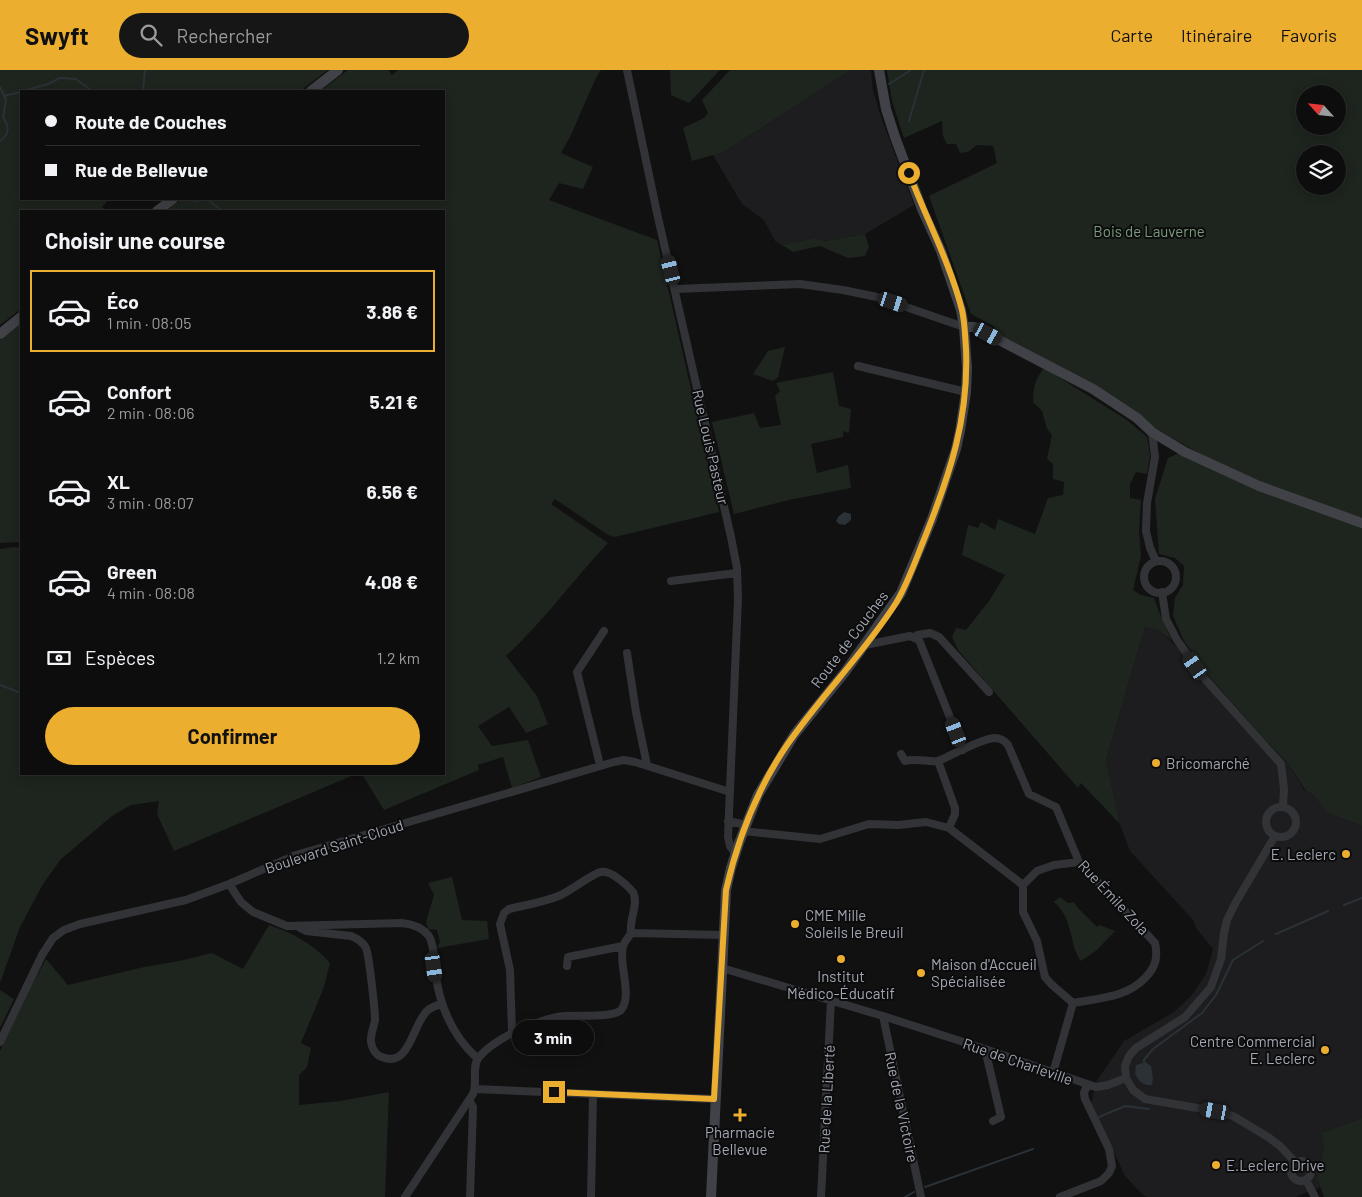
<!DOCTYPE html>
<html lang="fr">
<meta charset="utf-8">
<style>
:root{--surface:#0d0d0e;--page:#161617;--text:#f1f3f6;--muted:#9a9c9e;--line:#2d2d2e;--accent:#ecae2f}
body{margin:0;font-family:Barlow,sans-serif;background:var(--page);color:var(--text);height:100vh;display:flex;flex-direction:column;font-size:19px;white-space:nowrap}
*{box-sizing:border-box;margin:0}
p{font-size:16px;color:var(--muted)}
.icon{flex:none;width:28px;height:28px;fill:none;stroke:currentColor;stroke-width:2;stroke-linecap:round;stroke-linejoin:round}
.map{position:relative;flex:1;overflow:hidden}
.side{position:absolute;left:20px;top:140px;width:425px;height:565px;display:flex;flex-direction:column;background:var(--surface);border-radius:0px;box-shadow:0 2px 12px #0003,0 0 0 1px var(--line)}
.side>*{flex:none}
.guide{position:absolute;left:20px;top:20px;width:425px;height:110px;border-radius:0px;box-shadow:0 2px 12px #0003,0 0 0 1px var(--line);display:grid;align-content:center;height:110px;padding:0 25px;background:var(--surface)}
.needle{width:32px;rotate:297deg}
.controls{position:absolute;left:1296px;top:15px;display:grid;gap:10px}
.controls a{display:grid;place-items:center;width:50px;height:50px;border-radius:50%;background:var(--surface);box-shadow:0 2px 12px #0003,0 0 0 1px var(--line);font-size:25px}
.end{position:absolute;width:22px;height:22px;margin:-11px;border:6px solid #ecae2f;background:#111;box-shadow:0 0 0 2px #111}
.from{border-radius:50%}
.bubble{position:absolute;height:35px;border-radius:18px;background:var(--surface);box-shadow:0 2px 12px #0003,0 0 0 1px var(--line);font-size:16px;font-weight:700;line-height:35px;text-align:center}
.car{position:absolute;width:15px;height:30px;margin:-15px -8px;border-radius:6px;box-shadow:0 0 4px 1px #0007;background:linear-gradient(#222 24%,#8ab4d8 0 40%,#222 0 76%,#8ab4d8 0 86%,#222 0)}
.guide b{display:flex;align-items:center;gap:18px;height:48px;font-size:19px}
.guide b+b{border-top:1px solid var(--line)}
.guide i{width:12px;height:12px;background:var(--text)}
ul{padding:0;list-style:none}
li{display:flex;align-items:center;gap:15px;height:82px;margin:0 10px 8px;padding:0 15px;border:2px solid transparent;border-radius:0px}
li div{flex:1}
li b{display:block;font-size:19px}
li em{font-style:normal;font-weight:700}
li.selected{border-color:var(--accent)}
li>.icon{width:45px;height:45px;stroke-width:1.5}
h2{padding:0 25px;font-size:22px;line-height:60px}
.pay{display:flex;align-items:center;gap:12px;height:55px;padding:0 25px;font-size:19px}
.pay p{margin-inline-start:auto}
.cta{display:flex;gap:10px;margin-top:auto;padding:10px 25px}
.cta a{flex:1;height:58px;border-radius:30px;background:var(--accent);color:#111;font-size:20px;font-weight:700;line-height:58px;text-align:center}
header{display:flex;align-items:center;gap:30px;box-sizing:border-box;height:70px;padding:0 25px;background:var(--accent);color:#111}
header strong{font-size:24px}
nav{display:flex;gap:28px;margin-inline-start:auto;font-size:18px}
.search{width:350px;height:45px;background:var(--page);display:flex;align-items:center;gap:12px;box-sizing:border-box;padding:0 18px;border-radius:28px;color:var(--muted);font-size:19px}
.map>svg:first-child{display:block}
.built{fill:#1d1d1f}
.green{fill:#1d251e;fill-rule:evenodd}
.water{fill:#2a3137}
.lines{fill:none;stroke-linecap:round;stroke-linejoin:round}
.stream{stroke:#2a3137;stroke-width:2}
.street{stroke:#323337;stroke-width:8}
.secondary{stroke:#404247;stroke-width:10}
.route{stroke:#ecae2f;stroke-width:6}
.poi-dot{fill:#ecae2f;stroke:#0c0c0d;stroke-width:2}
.labels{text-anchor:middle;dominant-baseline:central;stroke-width:4;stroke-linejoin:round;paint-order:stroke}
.park-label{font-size:15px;fill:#799d7c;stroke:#0c0c0d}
.street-label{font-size:15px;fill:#a2a7b3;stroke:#0c0c0d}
.poi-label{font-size:15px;fill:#a2a7b3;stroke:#0c0c0d;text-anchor:start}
</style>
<header>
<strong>Swyft</strong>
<div class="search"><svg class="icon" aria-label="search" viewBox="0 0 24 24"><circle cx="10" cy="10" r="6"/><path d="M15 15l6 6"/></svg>Rechercher</div>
<nav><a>Carte</a><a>Itinéraire</a><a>Favoris</a></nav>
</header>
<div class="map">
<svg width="1362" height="1127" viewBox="0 0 1362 1127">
<rect width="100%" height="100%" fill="#111112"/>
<!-- built -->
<path class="built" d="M851,0H871L873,21L882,50L914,135L865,164L824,171L815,168L782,175L775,171L764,150L742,134L713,85L724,82Z
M1145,557L1160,561L1206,604L1266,671L1285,689L1305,721L1313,723L1327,743L1362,756V1048L1321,1063L1324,1078L1317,1108L1320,1117L1296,1127H1148L1143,1125L1125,1106L1091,1034L1096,1012L1124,971L1174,942L1192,925L1206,904L1213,879L1196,858L1193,850L1130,781L1120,754L1106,690Z"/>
<!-- green -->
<path class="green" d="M0,0H328L300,21H21V129H109L102,137L109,141H21V239L0,255Z
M348,0H388L392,5L398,0H601L595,10L570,67L561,83L593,97L583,119L559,113L549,130L657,170L719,442L615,467L608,465L555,429L551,434L608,473C573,510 543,552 506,586L537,626L548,654L526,663L509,637L478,656L492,676L528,670L541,707L512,718L503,687L478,695L479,700L384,740L362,704H444V141H166L182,129H444V21H320Z
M670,0H720L689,33L671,25Z
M730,0H851L724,82L692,91L683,58L704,48L708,43L702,30Z
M887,0H1362V448L1259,412L1206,387L1174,369L1000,265L993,256L971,244L929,126L997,93L993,76L977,75L968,82L960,83L956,74H947L943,66L942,51L904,68L892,31ZM1305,24H1338V56H1305ZM1305,84H1338V116H1305Z
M865,164L869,177L865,186L848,188L820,176L793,182L782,175L815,168L824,171Z
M21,254V472L0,473V270Z
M785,277L778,307L773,311L753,304L768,281Z
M1044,298L1127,350L1147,367L1150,385L1147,404L1136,402L1130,414V428L1141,430L1139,461L1141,486L1133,520L1141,525L1154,528L1161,547L1172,571L1160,561L1145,557L1106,690L1120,754L1081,713L1078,718L958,580L952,567L956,558L966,560L989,531L1005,505L962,485L968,455L978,458L981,452L995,460L998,449L1035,464L1048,428L1063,425L1064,412L1053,409V394L1047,389L1052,365L1047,359L1042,341L1033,332C1033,318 1035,309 1044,298Z
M833,302L839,336L851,339L849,363L843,361V367L811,374L817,403L848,395L851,418L789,430L734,444L712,352L754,343L760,358L781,355L775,326L780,321L776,313Z
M1179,383L1362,456V756L1327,743L1313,724L1306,721L1285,689L1266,671L1207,604L1184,571L1173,546L1175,528L1183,515L1184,496L1175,488L1159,484L1155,429L1168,388Z
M14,477L21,478V704H356L174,781L157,744L159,731L131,735L112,746L61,789L43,814L20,857L0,913V479Z
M452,807L462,850L487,851L489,869L437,878L440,872L437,860L428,859L426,852L434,825L428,813Z
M1060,827L1068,833L1074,832L1077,837L1097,857L1099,855L1115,861L1097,880L1081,891C1068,874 1075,851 1054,832Z
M269,855C291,862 315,875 330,893L324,917L301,973L311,978L307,997L299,1005V1035L340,1031L389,1022L385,1127H0V981L22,932L46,889L68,915L144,897L179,891L212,883L243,899Z
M0,920L14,929L0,958Z
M1362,1048V1127H1324L1317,1108L1324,1078L1321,1063Z"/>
<!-- water -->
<path class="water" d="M844,442L851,444V450L845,455L839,454L836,451L838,447Z
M1144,991L1151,996L1153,1008L1152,1015C1143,1016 1139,1011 1135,1004L1136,995L1143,993Z"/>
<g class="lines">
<!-- stream -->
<path class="stream" d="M889,14L911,0
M0,17L6,30L3,48C10,56 9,65 0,71
M23,21L48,14L60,8L76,9L92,21
M143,21L145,0
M4,26L21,22
M909,51L924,0
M187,129L196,131L207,129L222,141
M0,615L21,623
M1344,835L1362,828
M1276,864L1328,841
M1144,993V990L1153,979L1202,943L1216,925L1233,890L1263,871
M1099,1047L1125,1036L1149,1039
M925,1117L1033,1079
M905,1127L914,1122"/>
<!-- street -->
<path class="street" d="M627,0L657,143L731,467L737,498L738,529L728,767L730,776L736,784
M676,219L800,214L843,220L877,227L964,257
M858,296L966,322
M1152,362L1155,387L1147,433L1146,461L1150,478L1156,491
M1144 507a16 16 0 1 1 32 0a16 16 0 1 1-32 0Z
M671,511L737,503
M1162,522L1166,549L1177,570L1205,609L1281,694L1284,719L1283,736
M916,567L917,565L930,563L939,567L989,622
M865,575L910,566L919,570L963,680
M627,583L636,642L647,695
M901,684L905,691C916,688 927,692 938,691C952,685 981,669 994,668C1000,668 1005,671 1008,675L1029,724L1056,737L1079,792L1155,873C1158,887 1156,897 1145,908C1126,928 1099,928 1073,933L1053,1003
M938,691L955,738V744L949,758
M600,695L577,602L604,561
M1266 752a15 15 0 1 1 30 0a15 15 0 1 1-30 0Z
M728,751L746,755
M743,761L820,769L869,754L898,755L926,752L949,758L1023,815V842L1037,871L1045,907L1051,914L1073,933
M1275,766L1236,832L1227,850L1224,863L1221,889L1211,917L1185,947L1136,978L1129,986L1125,996L1126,1008L1133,1020L1145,1029L1215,1041L1233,1046L1268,1067L1280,1076L1295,1092
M229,814L241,832L253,842L287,856L402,853C412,854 422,857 429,866C435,876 433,889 435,900C439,934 452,966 478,989
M1023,815L1037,801L1054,795L1079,792
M299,856L300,858L306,861L351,866C356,868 363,872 366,878C369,885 375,940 375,950C374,957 370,965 371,972C372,979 376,985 382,987C410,999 413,952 428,940C432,937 438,935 442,934
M567,896L568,887L623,876
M722,898L883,946L985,979L1096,1017L1108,1015L1126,1008
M883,946L921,1127
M512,962L510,900L500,854L504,843L509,839C526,835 545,832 561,825C572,820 593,803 601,802C611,800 627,815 633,822C639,835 629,848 631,863L724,865
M0,972L42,885L53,868L64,860L80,854L186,830L229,814L296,785L614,692L624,690L635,692L730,722
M985,979L1001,1047L993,1051
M475,1019L714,1029
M469,1030L473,1037L470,1127
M1291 1101a10 10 0 1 1 20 0a10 10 0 1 1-20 0Z
M1306,1110L1315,1127
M405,1127L473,1024C478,1013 471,997 479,987C497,967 531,953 557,947C572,944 612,949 621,940C633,926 618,893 623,876C624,872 629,867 631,863
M591,1127L593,1024
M821,1127L831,930
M1060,1127L1101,1111L1109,1103L1112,1096L1109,1079L1085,1029L1084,1023L1087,1015"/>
<!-- secondary -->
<path class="secondary" d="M311,21L338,0
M157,141L173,129
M964,257H974L1093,319L1137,348L1152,362L1185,382L1259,416L1362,453
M0,264L21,247
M711,1127L725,841L726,820L731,798L739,773L758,725L794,665L845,602L901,523L932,449L956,379L960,361L966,322L967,298L964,257L961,240L941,181L922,139L895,67L886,39L879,0"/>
</g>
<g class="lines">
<!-- route -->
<path class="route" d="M554,1022L714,1029L726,820C738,768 757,719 787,675C821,626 864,583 896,533C908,513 916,489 925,467C950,404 969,348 966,279C965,266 965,253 962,240C950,193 926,148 909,103"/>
</g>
<!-- markers -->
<g class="poi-dot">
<circle cx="1156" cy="693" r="5"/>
<circle cx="1346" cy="784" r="5"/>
<circle cx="795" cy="854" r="5"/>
<circle cx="841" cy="889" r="5"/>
<circle cx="921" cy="903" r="5"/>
<circle cx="1325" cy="980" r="5"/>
<path d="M737.5 1037.5h5v5h5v5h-5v5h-5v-5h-5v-5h5z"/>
<circle cx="1216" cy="1095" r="5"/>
</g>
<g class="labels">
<!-- park labels -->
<g class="park-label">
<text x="1149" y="161">Bois de Lauverne</text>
</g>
<!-- street labels -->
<g class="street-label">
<text transform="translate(711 377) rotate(77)">Rue Louis Pasteur</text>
<text transform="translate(849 569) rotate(-53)">Route de Couches</text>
<text transform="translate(334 776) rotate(-18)">Boulevard Saint-Cloud</text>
<text transform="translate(1114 827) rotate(47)">Rue Émile Zola</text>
<text transform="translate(1018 991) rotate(19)">Rue de Charleville</text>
<text transform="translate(826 1029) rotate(-87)">Rue de la Liberté</text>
<text transform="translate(902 1037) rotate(78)">Rue de la Victoire</text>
</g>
<!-- poi labels -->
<g class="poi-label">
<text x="1166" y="693">Bricomarché</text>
<text x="1336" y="784" text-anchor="end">E. Leclerc</text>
<text x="805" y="845">CME Mille<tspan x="805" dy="17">Soleils le Breuil</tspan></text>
<text x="931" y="894">Maison d'Accueil<tspan x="931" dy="17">Spécialisée</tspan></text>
<text x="841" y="906" text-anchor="middle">Institut<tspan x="841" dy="17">Médico-Éducatif</tspan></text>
<text x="1315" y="971" text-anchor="end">Centre Commercial<tspan x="1315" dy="17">E. Leclerc</tspan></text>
<text x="740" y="1062" text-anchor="middle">Pharmacie<tspan x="740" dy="17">Bellevue</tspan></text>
<text x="1226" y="1095">E.Leclerc Drive</text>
</g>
</g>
</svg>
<div class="controls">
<a><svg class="needle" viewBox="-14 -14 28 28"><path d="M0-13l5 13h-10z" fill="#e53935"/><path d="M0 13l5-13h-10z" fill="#9a9c9e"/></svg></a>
<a><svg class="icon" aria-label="layers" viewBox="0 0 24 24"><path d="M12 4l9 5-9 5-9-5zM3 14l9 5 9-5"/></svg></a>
</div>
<i class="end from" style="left:909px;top:103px"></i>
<i class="end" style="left:554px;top:1022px"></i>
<div class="bubble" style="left:512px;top:950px;width:82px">3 min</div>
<i class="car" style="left:671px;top:200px;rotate:346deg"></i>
<i class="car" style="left:893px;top:232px;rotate:108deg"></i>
<i class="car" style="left:988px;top:264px;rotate:119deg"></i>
<i class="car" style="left:1195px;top:596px;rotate:325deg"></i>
<i class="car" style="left:956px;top:662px;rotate:339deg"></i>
<i class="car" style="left:434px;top:897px;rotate:172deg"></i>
<i class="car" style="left:1215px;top:1041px;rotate:280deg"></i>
<div class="guide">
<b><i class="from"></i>Route de Couches</b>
<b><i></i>Rue de Bellevue</b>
</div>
<section class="side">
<h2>Choisir une course</h2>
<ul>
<li class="selected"><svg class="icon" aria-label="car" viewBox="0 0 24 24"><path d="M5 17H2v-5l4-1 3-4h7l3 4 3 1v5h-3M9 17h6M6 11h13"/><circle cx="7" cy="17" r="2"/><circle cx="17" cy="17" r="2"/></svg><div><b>Éco</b><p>1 min · 08:05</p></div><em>3.86 €</em></li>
<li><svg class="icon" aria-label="car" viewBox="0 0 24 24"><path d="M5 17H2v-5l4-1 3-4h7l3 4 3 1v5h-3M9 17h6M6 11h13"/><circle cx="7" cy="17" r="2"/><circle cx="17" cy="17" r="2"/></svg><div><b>Confort</b><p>2 min · 08:06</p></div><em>5.21 €</em></li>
<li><svg class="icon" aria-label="car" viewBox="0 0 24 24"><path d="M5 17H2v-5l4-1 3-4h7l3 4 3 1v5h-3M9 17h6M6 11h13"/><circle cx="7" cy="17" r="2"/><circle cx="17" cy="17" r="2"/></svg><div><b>XL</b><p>3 min · 08:07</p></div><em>6.56 €</em></li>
<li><svg class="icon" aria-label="car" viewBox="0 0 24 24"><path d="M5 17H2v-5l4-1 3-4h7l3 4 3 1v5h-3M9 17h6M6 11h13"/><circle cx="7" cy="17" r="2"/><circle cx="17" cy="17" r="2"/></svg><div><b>Green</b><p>4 min · 08:08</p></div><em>4.08 €</em></li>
</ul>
<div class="pay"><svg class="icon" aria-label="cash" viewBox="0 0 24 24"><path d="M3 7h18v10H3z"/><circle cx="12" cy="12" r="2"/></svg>Espèces<p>1.2 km</p></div>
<div class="cta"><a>Confirmer</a></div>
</section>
</div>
